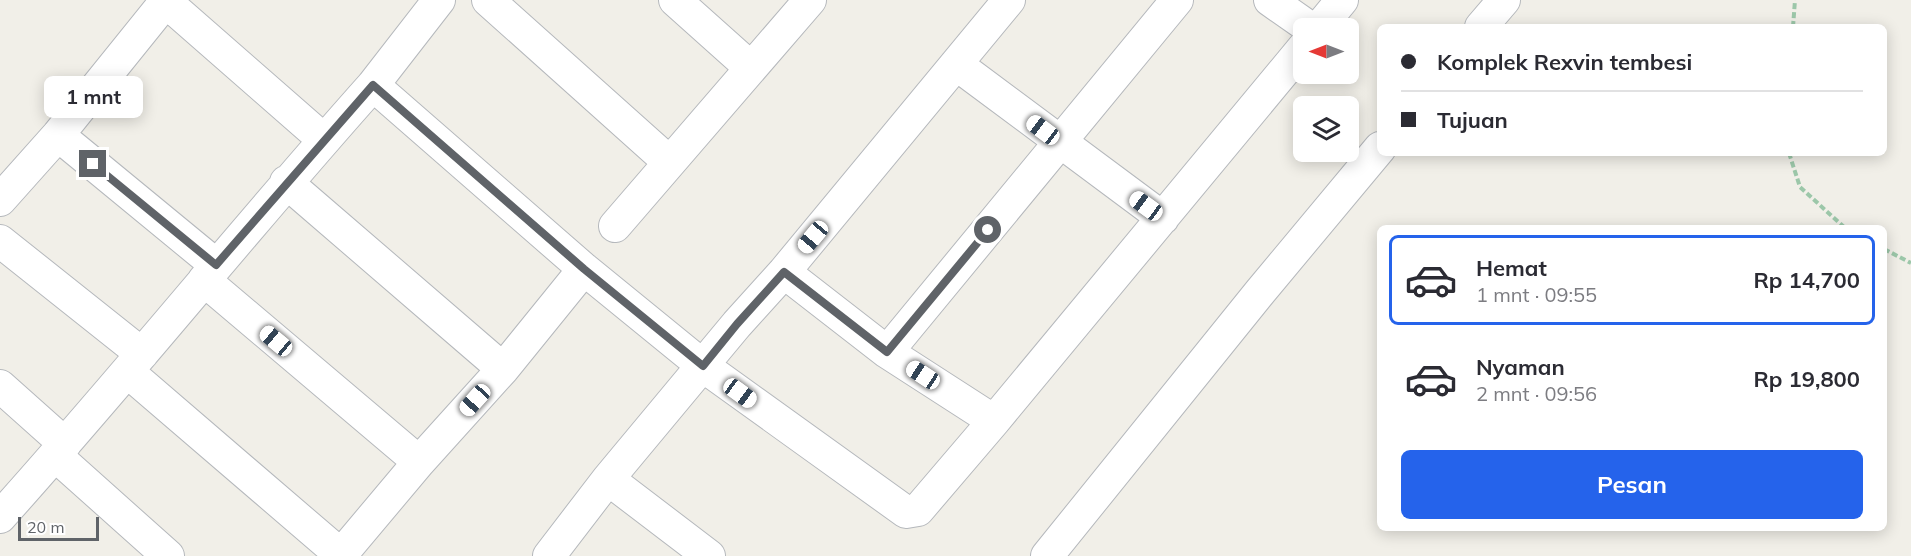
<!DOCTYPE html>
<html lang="id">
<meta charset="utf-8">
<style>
:root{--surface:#fff;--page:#f7f7f7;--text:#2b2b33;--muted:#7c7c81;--line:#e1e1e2;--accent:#2563eb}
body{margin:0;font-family:Mulish,sans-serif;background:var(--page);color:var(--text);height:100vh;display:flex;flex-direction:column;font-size:22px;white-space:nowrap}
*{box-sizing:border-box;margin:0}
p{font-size:20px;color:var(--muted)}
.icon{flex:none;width:33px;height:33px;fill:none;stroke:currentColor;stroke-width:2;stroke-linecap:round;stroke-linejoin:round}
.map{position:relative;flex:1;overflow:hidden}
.details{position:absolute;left:1377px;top:225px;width:510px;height:306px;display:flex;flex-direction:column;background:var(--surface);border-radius:9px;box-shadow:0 3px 15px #0003}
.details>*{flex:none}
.top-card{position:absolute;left:1377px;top:24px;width:510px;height:132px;border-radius:9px;box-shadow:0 3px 15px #0003;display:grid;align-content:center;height:132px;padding:0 24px;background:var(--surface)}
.needle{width:39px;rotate:270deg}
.fabs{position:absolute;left:1293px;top:18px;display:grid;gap:12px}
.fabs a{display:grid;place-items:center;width:66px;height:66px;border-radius:9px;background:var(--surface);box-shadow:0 3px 15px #0003;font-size:30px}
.scale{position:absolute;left:18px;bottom:15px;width:81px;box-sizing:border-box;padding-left:6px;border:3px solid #5f6368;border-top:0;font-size:16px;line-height:21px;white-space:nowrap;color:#5f6368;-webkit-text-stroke:4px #fff;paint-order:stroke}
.end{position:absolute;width:27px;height:27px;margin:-14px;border:8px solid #5f6368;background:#fff;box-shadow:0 0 0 3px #fff}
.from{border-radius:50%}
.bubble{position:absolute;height:42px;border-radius:9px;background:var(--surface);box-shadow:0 3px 15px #0003;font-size:20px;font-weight:700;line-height:42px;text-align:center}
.car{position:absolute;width:18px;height:36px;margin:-18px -9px;border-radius:8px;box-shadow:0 0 4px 2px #0007;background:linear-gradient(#fff 24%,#345 0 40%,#fff 0 76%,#345 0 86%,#fff 0)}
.top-card b{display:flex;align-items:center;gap:21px;height:57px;font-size:22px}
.top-card b+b{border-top:2px solid var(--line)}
.top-card i{width:15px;height:15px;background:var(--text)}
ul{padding:10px 0 0;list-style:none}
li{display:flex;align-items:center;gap:18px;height:90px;margin:0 12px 9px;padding:0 12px;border:3px solid transparent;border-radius:9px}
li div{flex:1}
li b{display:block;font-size:22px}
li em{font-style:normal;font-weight:700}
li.active{border-color:var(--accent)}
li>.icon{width:54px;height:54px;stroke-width:1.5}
.action{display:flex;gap:12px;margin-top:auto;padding:12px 24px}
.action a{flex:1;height:69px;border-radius:9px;background:var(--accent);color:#fff;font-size:24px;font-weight:700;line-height:69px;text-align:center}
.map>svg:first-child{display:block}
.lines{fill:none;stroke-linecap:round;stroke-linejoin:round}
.minor-casing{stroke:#b5b8bc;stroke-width:34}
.path{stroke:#9cc7a9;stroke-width:4;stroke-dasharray:6 3;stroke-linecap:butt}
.minor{stroke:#fff;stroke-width:32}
.route{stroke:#5f6368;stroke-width:8}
</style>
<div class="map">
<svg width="1911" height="556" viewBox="0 0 1911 556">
<rect width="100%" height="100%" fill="#f1efe8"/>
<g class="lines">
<defs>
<path id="minor" d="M164,0L324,140
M488,0L669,162
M675,0L751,68
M1270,0L1310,28
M1481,27L1504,0
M1319,28L1342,0
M956,64L1163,218
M373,85L439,0
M58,135L216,265
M286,182L503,369
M0,200L58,135L166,1
M615,226L810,0
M0,241L142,354
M784,272L887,352L994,421
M204,280L419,462
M887,352L1177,0
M128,372L341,555
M0,386L65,444
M55,455L168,556
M608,479L709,556
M0,517C127,376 246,227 373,85L584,269L703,366L906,512L918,510L994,421L1304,47
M340,556L419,462L503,369L584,269
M549,556L608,479L737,324L784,272L1009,0
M1047,556L1260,292L1380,148"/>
</defs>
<!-- minor casing -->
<use href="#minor" class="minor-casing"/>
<!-- path -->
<path class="path" d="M1793,27L1795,0
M1789,153L1800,187L1845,228
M1884,249L1911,263"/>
<!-- minor -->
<use href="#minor" class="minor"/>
</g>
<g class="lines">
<!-- route -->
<path class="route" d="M93,164L216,265L373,85L584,269L703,366L737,324L784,272L887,352L988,230"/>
</g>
</svg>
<div class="fabs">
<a><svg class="needle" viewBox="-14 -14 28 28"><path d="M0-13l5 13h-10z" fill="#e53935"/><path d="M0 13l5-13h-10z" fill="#7c7c81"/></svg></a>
<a><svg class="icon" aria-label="layers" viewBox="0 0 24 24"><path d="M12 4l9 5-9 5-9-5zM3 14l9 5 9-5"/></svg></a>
</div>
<div class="scale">20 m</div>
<i class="end from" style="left:988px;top:230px"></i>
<i class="end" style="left:93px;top:164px"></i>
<div class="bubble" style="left:44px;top:76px;width:99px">1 mnt</div>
<i class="car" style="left:1043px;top:130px;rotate:307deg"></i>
<i class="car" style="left:1146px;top:206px;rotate:306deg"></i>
<i class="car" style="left:813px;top:237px;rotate:220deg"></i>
<i class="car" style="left:276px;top:341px;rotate:310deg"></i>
<i class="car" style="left:923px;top:375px;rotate:303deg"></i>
<i class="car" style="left:740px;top:393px;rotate:126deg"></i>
<i class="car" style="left:475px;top:400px;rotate:222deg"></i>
<div class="top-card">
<b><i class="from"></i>Komplek Rexvin tembesi</b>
<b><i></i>Tujuan</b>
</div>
<section class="details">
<ul>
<li class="active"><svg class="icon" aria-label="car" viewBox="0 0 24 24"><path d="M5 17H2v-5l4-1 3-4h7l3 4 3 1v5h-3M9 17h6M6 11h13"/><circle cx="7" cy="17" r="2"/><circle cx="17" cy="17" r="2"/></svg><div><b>Hemat</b><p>1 mnt · 09:55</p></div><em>Rp 14,700</em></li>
<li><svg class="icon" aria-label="car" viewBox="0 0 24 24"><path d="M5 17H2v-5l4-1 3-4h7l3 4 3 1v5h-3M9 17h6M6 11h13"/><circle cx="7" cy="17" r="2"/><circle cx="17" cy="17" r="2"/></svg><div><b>Nyaman</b><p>2 mnt · 09:56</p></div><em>Rp 19,800</em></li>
</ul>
<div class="action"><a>Pesan</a></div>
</section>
</div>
